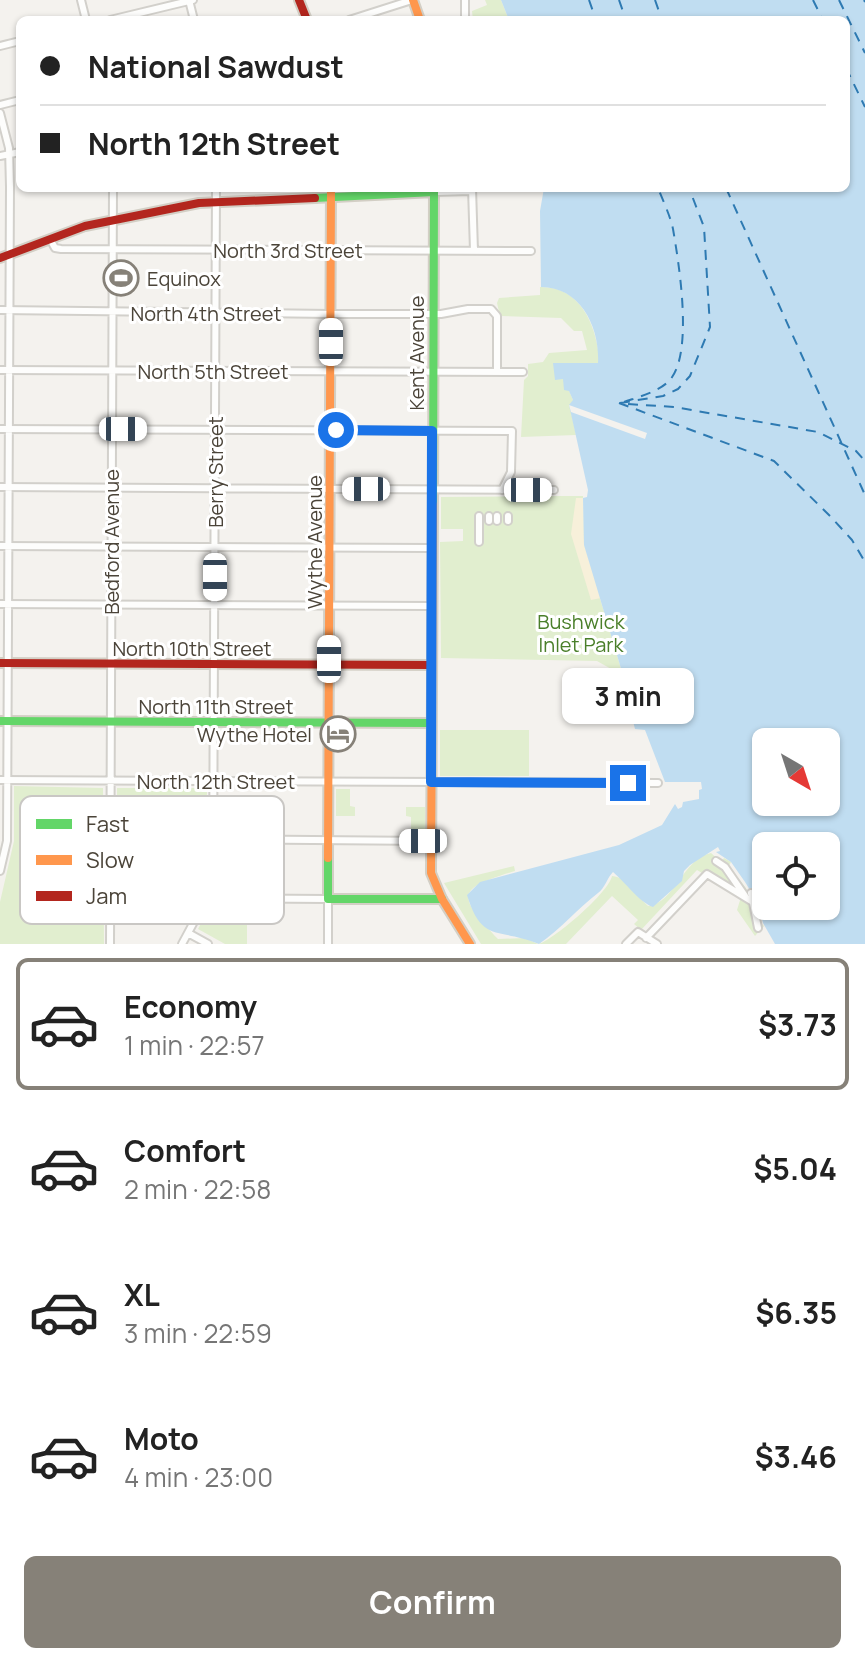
<!DOCTYPE html>
<meta charset="utf-8">
<style>
:root{--surface:#fff;--page:#f2f2f2;--text:#222;--muted:#767676;--line:#e0e0e0;--accent:#868178}
body{margin:0;font-family:Manrope,sans-serif;background:var(--page);color:var(--text);height:100vh;display:flex;flex-direction:column;font-size:30px;white-space:nowrap}
*{box-sizing:border-box;margin:0}
p{font-size:26px;color:var(--muted)}
.icon{flex:none;width:44px;height:44px;fill:none;stroke:currentColor;stroke-width:2;stroke-linecap:round;stroke-linejoin:round}
.map{position:relative;height:944px;overflow:hidden}
.panel{display:flex;flex-direction:column;background:var(--surface);flex:1}
.panel>*{flex:none}
.guide{position:absolute;left:16px;top:16px;width:834px;height:176px;border-radius:12px;box-shadow:0 2px 6px #0004;display:grid;align-content:center;height:176px;padding:0 24px;background:var(--surface)}
.needle{width:52px;rotate:141deg}
.fabs{position:absolute;left:752px;top:728px;display:grid;gap:16px}
.fabs a{display:grid;place-items:center;width:88px;height:88px;border-radius:12px;background:var(--surface);box-shadow:0 2px 6px #0004;font-size:40px}
.end{position:absolute;width:36px;height:36px;margin:-18px;border:10px solid #1a73e8;background:#fff;box-shadow:0 0 0 4px #fff}
.from{border-radius:50%}
.bubble{position:absolute;height:56px;border-radius:12px;background:var(--surface);box-shadow:0 2px 6px #0004;font-size:26px;font-weight:700;line-height:56px;text-align:center}
.car{position:absolute;width:24px;height:48px;margin:-24px -12px;border-radius:10px;box-shadow:0 0 6px 2px #0007;background:linear-gradient(#fff 24%,#345 0 40%,#fff 0 76%,#345 0 86%,#fff 0)}
.guide b{display:flex;align-items:center;gap:28px;height:76px;font-size:30px}
.guide b+b{border-top:2px solid var(--line)}
.guide i{width:20px;height:20px;background:var(--text)}
ul{padding:14px 0 0;list-style:none}
li{display:flex;align-items:center;gap:24px;height:132px;margin:0 16px 12px;padding:0 8px;border:4px solid transparent;border-radius:12px}
li div{flex:1}
li b{display:block;font-size:30px}
li em{font-style:normal;font-weight:700}
li.current{border-color:var(--accent)}
li>.icon{width:72px;height:72px;stroke-width:1.5}
.primary-button{display:flex;gap:16px;margin-top:auto;padding:16px 24px}
.primary-button a{flex:1;height:92px;border-radius:12px;background:var(--accent);color:#fff;font-size:32px;font-weight:700;line-height:92px;text-align:center}
.map>svg:first-child{display:block}
.green{fill:#e1eecf}
.sand{fill:#f7f0da}
.water{fill:#c0ddf1;fill-rule:evenodd}
.pier{fill:#f4f2ee}
.lines{fill:none;stroke-linecap:round;stroke-linejoin:round}
.ferry{stroke:#2e7ab2;stroke-width:2;stroke-dasharray:10 8;stroke-linecap:butt}
.street-casing{stroke:#d2d0cb;stroke-width:10}
.fast-casing{stroke:#d3cfc5;stroke-width:12}
.slow-casing{stroke:#d3cfc5;stroke-width:12}
.jam-casing{stroke:#d3cfc5;stroke-width:12}
.street{stroke:#fdfdfc;stroke-width:6}
.fast{stroke:#63d668;stroke-width:8}
.slow{stroke:#ff974d;stroke-width:8}
.jam{stroke:#b3261e;stroke-width:8}
.route{stroke:#1a73e8;stroke-width:10}
.labels{text-anchor:middle;dominant-baseline:central;stroke-width:6;stroke-linejoin:round;paint-order:stroke}
.street-label{font-size:20px;fill:#4b4439;stroke:#fff}
.poi-label{font-size:20px;fill:#4b4439;stroke:#fff;text-anchor:start}
.park-label{font-size:20px;fill:#4a7f2a;stroke:#fff}
.key{fill:#fff;stroke:#c9c7c4;stroke-width:2}
.key-label{font-size:22px;fill:#4b4439}
</style>
<div class="map">
<svg width="865" height="944" viewBox="0 0 865 944">
<rect width="100%" height="100%" fill="#f4f2ee"/>
<!-- green -->
<path class="green" d="M485,0H501L509,20H473L472,11L487,5Z
M540,287C579,286 595,322 599,356H644L564,379L573,400L571,412L576,435L521,437L524,380L528,376V364L543,362L549,353L587,350L582,331H574L561,318L500,316L497,303L499,298L540,295Z
M563,496H583L584,545L634,712L627,713L620,674L597,661L441,658L440,542L463,541V529H441V497Z
M440,730H529V776H440Z
M14,786L103,788L104,944H0V902L14,841Z
M117,788H207L206,882L204,888L117,887Z
M336,789H350V806L355,807V816H336Z
M406,807H425V834H411V817L406,816Z
M711,853L721,862L724,858L731,862L729,866L746,888L755,906L758,920L764,926L755,936L737,910L741,897L697,870L641,930L634,924L638,920L612,896L566,944H539C556,938 609,892 612,876C628,877 636,895 648,906C675,903 683,858 711,853Z
M514,866L515,871C455,889 457,895 498,939L525,938L538,944H481L444,883Z
M211,905H256V919H247V944H225L198,929Z"/>
<!-- sand -->
<path class="sand" d="M576,498H583L584,545L601,598L591,600L571,534Z"/>
<!-- water -->
<path class="water" d="M501,0H865V944H775L763,923L758,903L745,882L731,862L716,852L720,851L718,847L690,865L684,871L682,881L653,907C639,902 626,883 613,872C607,878 605,888 598,893C578,908 561,929 539,944C498,927 482,944 467,895L480,882L619,845L662,825L675,804L678,809L682,807L683,802L699,799V790L702,789L701,782H665L645,730L635,729L631,713L634,712L584,545L583,498L587,497L588,490L569,405L573,400L569,391L564,390L563,379L555,380L553,363H598C600,328 581,287 541,287L540,211L544,188H846V20H509ZM766,742H826V802H766ZM766,846H826V906H766Z"/>
<!-- pier -->
<path class="pier" d="M569,405L647,433L645,439L571,412Z"/>
<g class="lines">
<!-- ferry -->
<path class="ferry" d="M589,0L596,20
M619,0L626,20
M655,0L662,20
M813,0L823,20
M839,0L865,53
M864,0L865,2
M846,68L865,107
M726,188L865,495
M624,402C638,397 658,392 669,381C694,355 679,264 673,229C670,215 663,201 658,188
M619,403L774,461L830,516L852,540L865,562
M620,403L663,396L678,389L690,376L710,327L704,227L689,188
M628,404L674,407L818,432L856,451L865,461"/>
<defs>
<path id="street" d="M81,0L86,20
M189,0L194,20
M110,20L193,0
M349,20L412,0
M465,20V0
M0,46L20,41
M0,105L20,100
M0,113L9,148L10,187L7,841L0,871
M0,156L20,152
M472,188L474,251
M434,192L472,191
M50,239L55,248L61,249L531,251
M0,310L331,314H441L468,309H491L497,316V372
M0,370L523,372
M0,429L512,431L511,472L502,490
M0,487L554,490
M489,516V521
M497,521V516
M508,521V516
M479,542V516
M0,546L432,548
M0,604L432,606
M0,780L658,783
M213,839L431,841
M716,861L725,867L745,896
M751,893L758,928
M206,898L328,899V944
M188,933L208,944
M646,938L707,874L756,904
M110,944L113,188
M182,944L210,892L213,876L216,188
M626,944L638,932L657,944"/>
<path id="fast" d="M315,198L434,192
M433,505L434,188
M0,721L431,723
M328,858V899H442"/>
<path id="slow" d="M413,0L420,20
M433,505L431,873L442,899L470,944
M328,858L331,188"/>
<path id="jam" d="M299,0L307,20
M0,258L85,226L199,203L315,198
M0,663L431,665"/>
</defs>
<!-- street casing -->
<use href="#street" class="street-casing"/>
<!-- fast casing -->
<use href="#fast" class="fast-casing"/>
<!-- slow casing -->
<use href="#slow" class="slow-casing"/>
<!-- jam casing -->
<use href="#jam" class="jam-casing"/>
<!-- street -->
<use href="#street" class="street"/>
<!-- fast -->
<use href="#fast" class="fast"/>
<!-- slow -->
<use href="#slow" class="slow"/>
<!-- jam -->
<use href="#jam" class="jam"/>
</g>
<g class="lines">
<!-- route -->
<path class="route" d="M336,430L432,431L431,782L628,783"/>
</g>
<!-- icons -->
<defs>
<symbol id="stadium-ring" viewBox="-11 -11 22 22"><circle r="9.5" fill="#fff" stroke="#868178" stroke-width="1.5"/><path d="M0-5a6.5 5 0 1 0 0 10a6.5 5 0 1 0 0-10ZM-3.5-1.8h7v3.6h-7Z" fill="#868178"/></symbol>
<symbol id="hotel-ring" viewBox="-11 -11 22 22"><circle r="9.5" fill="#fff" stroke="#868178" stroke-width="1.5"/><path d="M-6-4.5h1.5V1H6V5H4.5V3h-9V5H-6ZM-4 0a1.8 1.8 0 1 1 3.6 0ZM.5 0V-2.5h3Q6-2.5 6 0Z" fill="#868178"/></symbol>
</defs>
<g fill-rule="evenodd">
<use href="#stadium-ring" x="101" y="258" width="40" height="40"/>
<use href="#hotel-ring" x="318" y="714" width="40" height="40"/>
</g>
<g class="labels">
<!-- street labels -->
<g class="street-label">
<text x="288" y="250">North 3rd Street</text>
<text x="206" y="313">North 4th Street</text>
<text transform="translate(416 353) rotate(-90)">Kent Avenue</text>
<text x="213" y="371">North 5th Street</text>
<text transform="translate(215 472) rotate(-90)">Berry Street</text>
<text transform="translate(111 542) rotate(-90)">Bedford Avenue</text>
<text transform="translate(314 542) rotate(-90)">Wythe Avenue</text>
<text x="192" y="648">North 10th Street</text>
<text x="216" y="706">North 11th Street</text>
<text x="216" y="781">North 12th Street</text>
</g>
<!-- poi labels -->
<g class="poi-label">
<text x="147" y="278">Equinox</text>
<text x="312" y="734" text-anchor="end">Wythe Hotel</text>
</g>
<!-- park labels -->
<g class="park-label">
<text x="581" y="621">Bushwick<tspan x="581" dy="23">Inlet Park</tspan></text>
</g>
</g>
<!-- legend -->
<rect x="20" y="796" width="264" height="128" rx="12" class="key"/>
<rect x="36" y="819" width="36" height="10" fill="#63d668"/>
<rect x="36" y="855" width="36" height="10" fill="#ff974d"/>
<rect x="36" y="891" width="36" height="10" fill="#b3261e"/>
<g class="key-label">
<text x="86" y="832">Fast</text>
<text x="86" y="868">Slow</text>
<text x="86" y="904">Jam</text>
</g>
</svg>
<div class="fabs">
<a><svg class="needle" viewBox="-14 -14 28 28"><path d="M0-13l5 13h-10z" fill="#e53935"/><path d="M0 13l5-13h-10z" fill="#767676"/></svg></a>
<a><svg class="icon" aria-label="locate" viewBox="0 0 24 24"><circle cx="12" cy="12" r="6"/><path d="M12 2v4M12 18v4M2 12h4M18 12h4"/></svg></a>
</div>
<i class="end from" style="left:336px;top:430px"></i>
<i class="end" style="left:628px;top:783px"></i>
<div class="bubble" style="left:562px;top:668px;width:132px">3 min</div>
<i class="car" style="left:331px;top:342px;rotate:0deg"></i>
<i class="car" style="left:123px;top:429px;rotate:90deg"></i>
<i class="car" style="left:366px;top:489px;rotate:270deg"></i>
<i class="car" style="left:528px;top:490px;rotate:90deg"></i>
<i class="car" style="left:215px;top:577px;rotate:180deg"></i>
<i class="car" style="left:329px;top:659px;rotate:0deg"></i>
<i class="car" style="left:423px;top:841px;rotate:270deg"></i>
<div class="guide">
<b><i class="from"></i>National Sawdust</b>
<b><i></i>North 12th Street</b>
</div>
</div>
<section class="panel">
<ul>
<li class="current"><svg class="icon" aria-label="car" viewBox="0 0 24 24"><path d="M5 17H2v-5l4-1 3-4h7l3 4 3 1v5h-3M9 17h6M6 11h13"/><circle cx="7" cy="17" r="2"/><circle cx="17" cy="17" r="2"/></svg><div><b>Economy</b><p>1 min · 22:57</p></div><em>$3.73</em></li>
<li><svg class="icon" aria-label="car" viewBox="0 0 24 24"><path d="M5 17H2v-5l4-1 3-4h7l3 4 3 1v5h-3M9 17h6M6 11h13"/><circle cx="7" cy="17" r="2"/><circle cx="17" cy="17" r="2"/></svg><div><b>Comfort</b><p>2 min · 22:58</p></div><em>$5.04</em></li>
<li><svg class="icon" aria-label="car" viewBox="0 0 24 24"><path d="M5 17H2v-5l4-1 3-4h7l3 4 3 1v5h-3M9 17h6M6 11h13"/><circle cx="7" cy="17" r="2"/><circle cx="17" cy="17" r="2"/></svg><div><b>XL</b><p>3 min · 22:59</p></div><em>$6.35</em></li>
<li><svg class="icon" aria-label="car" viewBox="0 0 24 24"><path d="M5 17H2v-5l4-1 3-4h7l3 4 3 1v5h-3M9 17h6M6 11h13"/><circle cx="7" cy="17" r="2"/><circle cx="17" cy="17" r="2"/></svg><div><b>Moto</b><p>4 min · 23:00</p></div><em>$3.46</em></li>
</ul>
<div class="primary-button"><a>Confirm</a></div>
</section>
